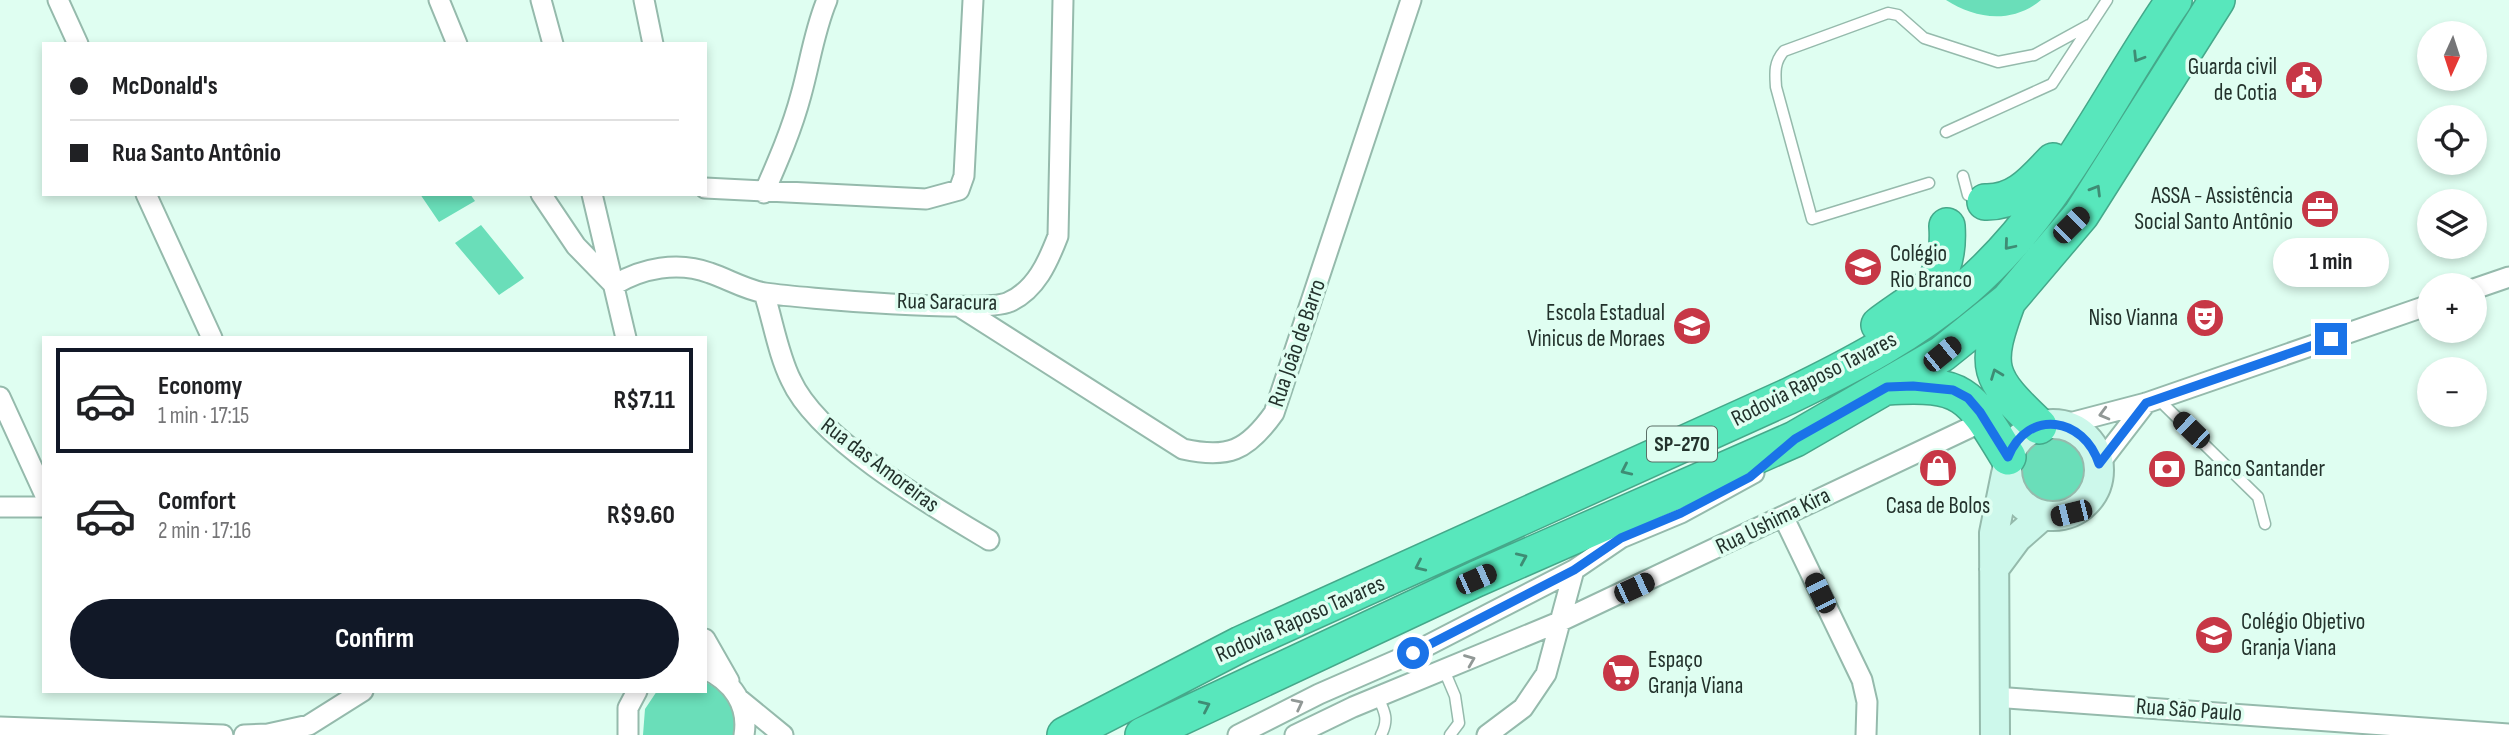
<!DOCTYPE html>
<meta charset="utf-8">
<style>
:root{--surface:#fff;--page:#f2f2f2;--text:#202124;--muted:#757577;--line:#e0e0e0;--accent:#111827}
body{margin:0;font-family:"Sofia Sans Condensed",sans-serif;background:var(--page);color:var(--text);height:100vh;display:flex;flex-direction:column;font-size:26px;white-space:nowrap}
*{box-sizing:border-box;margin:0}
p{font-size:23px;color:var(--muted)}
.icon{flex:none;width:38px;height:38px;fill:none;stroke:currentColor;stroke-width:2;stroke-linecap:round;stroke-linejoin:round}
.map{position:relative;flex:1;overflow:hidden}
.side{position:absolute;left:42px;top:336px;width:665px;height:357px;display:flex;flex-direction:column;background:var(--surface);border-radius:0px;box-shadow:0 4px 10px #0003}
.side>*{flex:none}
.guide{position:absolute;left:42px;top:42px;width:665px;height:154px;border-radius:0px;box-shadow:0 4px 10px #0003;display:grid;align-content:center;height:154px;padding:0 28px;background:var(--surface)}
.needle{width:46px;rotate:183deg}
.buttons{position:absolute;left:2417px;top:21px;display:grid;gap:14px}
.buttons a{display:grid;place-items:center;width:70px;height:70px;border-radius:50%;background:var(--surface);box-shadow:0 4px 10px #0003;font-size:35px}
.end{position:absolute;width:32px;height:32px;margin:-16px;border:9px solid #1a73e8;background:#fff;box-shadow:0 0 0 4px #fff}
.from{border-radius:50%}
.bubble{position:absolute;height:49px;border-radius:24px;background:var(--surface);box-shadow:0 4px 10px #0003;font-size:23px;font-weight:700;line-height:49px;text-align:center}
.car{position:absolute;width:21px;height:42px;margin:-21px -10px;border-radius:9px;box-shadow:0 0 5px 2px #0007;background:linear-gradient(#222 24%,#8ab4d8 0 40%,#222 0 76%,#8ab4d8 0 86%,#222 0)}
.guide b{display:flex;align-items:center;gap:24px;height:66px;font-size:26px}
.guide b+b{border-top:2px solid var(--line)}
.guide i{width:18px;height:18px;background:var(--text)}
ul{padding:12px 0 0;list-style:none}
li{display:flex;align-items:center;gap:21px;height:105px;margin:0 14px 10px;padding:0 14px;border:4px solid transparent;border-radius:0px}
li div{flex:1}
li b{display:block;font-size:26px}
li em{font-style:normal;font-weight:700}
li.active{border-color:var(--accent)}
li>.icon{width:63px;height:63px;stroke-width:1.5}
.cta{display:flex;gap:14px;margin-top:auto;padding:14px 28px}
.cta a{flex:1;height:80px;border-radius:42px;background:var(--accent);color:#fff;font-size:28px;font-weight:700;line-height:80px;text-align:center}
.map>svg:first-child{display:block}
.green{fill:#6adeb9}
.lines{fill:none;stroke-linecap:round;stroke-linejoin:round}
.lane-casing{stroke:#95baac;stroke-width:13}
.street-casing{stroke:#95baac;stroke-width:23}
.secondary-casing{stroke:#95baac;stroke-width:32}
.highway-casing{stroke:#45a88a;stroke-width:38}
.lane{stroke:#fff;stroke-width:10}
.street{stroke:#fff;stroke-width:19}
.secondary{stroke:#cdf8eb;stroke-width:28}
.highway{stroke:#58e7bc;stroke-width:35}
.oneway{stroke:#3e8c74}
.oneway2{stroke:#919896}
.route{stroke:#1a73e8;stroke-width:9}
.labels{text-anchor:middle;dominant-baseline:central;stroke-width:7;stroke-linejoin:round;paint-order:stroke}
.shield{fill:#dffef1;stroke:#5b6f67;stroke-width:2}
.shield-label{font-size:21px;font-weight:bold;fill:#23322c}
.poi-label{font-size:23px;fill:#23322c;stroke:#dffef1;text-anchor:end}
.street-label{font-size:23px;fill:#23322c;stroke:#dffef1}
</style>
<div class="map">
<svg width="2509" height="735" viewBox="0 0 2509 735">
<rect width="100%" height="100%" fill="#dffef1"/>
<!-- green -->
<path class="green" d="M1946,0H2041C2012,24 1975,19 1946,0Z
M420,194H470L475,201L439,222Z
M481,225L524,278L499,295L455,243Z
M2052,432C2086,434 2119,467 2087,497C2067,516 2034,506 2023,482C2018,470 2020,456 2019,444L2030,435Z
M705,682C728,692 736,711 735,735H643L645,709L657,691H705Z"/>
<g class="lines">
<defs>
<path id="lane" d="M1946,132L2052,84L2107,0
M1963,176L1968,195L1981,201
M1929,183L1812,219L1776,87C1775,73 1774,62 1784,51L1888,13L1898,15L1924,38L1998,62L2034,55L2089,25
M2158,399L2258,497L2265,524
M1444,670L1455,696L1459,723L1450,735
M1378,697C1385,712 1389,720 1381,735"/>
<path id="street" d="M58,0L78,44
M439,0L457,44
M541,0L553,44
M644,0L653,44
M705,188L926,199L959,190L964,176L973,0
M764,193C778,161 792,129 801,95C810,63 814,31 827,0
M146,194L212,338
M541,194L576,246L614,285C642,268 678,261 710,273C728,279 746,290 765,293C800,298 984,314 1009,302C1036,290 1048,262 1058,236L1063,0
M592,194L626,338
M2474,289L2509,277
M764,293C773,321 778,354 791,380C818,440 932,506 989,540
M960,307L1183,449C1228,459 1247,451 1274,413L1411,0
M0,397L44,493
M2062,425L2146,403L2429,305
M2099,464L2146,403
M0,507H44
M1783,516L1862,680L1867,702L1866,735
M705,639L729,681
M705,669C732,681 749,705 744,735
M1994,697L2509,734
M739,699L783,735
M0,727L223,735
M244,735L268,734L309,725L363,691
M628,735V708L637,691
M1238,735L1319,694L1413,653L1574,570
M1295,735L1353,707L1559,622L1986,420
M1487,735L1523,708L1546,674L1574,570L1621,538L1681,513L1754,473"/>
<path id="secondary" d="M2007 470a46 46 0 1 1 92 0a46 46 0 1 1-92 0Z
M1994,569L2017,538L2042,516
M1995,735L1994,533L2006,474"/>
<path id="highway" d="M1985,202C2016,203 2033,182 2053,161
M2008,301C1983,368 1987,377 2039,426
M1879,325C1921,293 1951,286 1947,226
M1887,387C1964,382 1970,394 2008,457
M1065,735L1241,644L1789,396C1851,366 1914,333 1966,288C2057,210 2107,97 2174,0
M1143,735L1476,579L1795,439L1942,354L2008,301L2081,215L2217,0"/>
</defs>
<!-- lane casing -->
<use href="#lane" class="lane-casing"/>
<!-- street casing -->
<use href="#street" class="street-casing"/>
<!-- secondary casing -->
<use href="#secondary" class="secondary-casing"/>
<!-- highway casing -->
<use href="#highway" class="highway-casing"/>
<!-- lane -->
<use href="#lane" class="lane"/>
<!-- street -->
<use href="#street" class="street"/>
<!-- secondary -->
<use href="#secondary" class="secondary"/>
<!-- highway -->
<use href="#highway" class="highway"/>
</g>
<!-- one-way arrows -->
<defs><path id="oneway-chevron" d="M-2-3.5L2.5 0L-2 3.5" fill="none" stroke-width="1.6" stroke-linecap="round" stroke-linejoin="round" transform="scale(1.75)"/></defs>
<g class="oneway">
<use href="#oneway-chevron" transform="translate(2138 57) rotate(122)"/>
<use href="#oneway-chevron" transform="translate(2096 190) rotate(-59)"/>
<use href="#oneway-chevron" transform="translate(2009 245) rotate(130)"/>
<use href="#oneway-chevron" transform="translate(1996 374) rotate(-111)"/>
<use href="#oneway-chevron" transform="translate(1626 470) rotate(155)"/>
<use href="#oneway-chevron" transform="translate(1522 558) rotate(-24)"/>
<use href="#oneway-chevron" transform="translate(1420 566) rotate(155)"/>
<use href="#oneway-chevron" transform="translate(1205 706) rotate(-25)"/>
</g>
<g class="oneway2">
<use href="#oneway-chevron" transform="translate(2104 414) rotate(165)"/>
<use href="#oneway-chevron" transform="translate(1470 660) rotate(-22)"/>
<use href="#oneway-chevron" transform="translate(1298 704) rotate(-27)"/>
</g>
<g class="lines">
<!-- route -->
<path class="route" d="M1413,653L1574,570L1621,538L1681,513L1750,477L1795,439L1887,387L1913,386L1953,390L1968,398L1980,412L2008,457C2028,408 2084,417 2099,464L2146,403L2331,339"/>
</g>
<!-- icons -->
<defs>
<symbol id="civic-disc" viewBox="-11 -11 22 22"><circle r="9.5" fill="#c73746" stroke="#dffef1"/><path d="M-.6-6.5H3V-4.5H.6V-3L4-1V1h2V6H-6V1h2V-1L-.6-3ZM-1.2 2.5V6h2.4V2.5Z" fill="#fff"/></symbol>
<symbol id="office-disc" viewBox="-11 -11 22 22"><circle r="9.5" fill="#c73746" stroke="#dffef1"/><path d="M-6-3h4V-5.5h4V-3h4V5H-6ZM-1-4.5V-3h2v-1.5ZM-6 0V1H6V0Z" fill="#fff"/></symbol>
<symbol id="school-disc" viewBox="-11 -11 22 22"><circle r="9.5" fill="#c73746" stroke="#dffef1"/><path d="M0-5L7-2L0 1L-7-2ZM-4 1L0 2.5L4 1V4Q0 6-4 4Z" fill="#fff"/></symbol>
<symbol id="theatre-disc" viewBox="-11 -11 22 22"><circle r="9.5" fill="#c73746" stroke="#dffef1"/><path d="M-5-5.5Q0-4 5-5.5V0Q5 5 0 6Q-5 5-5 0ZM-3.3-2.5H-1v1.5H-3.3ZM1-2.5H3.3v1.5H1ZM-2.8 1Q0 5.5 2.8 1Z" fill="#fff"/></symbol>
<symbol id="shop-disc" viewBox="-11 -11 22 22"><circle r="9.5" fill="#c73746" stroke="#dffef1"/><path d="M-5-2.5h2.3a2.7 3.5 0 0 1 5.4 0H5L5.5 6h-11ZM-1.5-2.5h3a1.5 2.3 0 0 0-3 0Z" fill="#fff"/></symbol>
<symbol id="bank-disc" viewBox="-11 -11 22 22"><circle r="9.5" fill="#c73746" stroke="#dffef1"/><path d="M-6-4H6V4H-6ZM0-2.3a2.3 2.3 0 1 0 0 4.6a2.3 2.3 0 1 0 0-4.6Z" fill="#fff"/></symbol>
<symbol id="supermarket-disc" viewBox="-11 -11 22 22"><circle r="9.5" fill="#c73746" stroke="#dffef1"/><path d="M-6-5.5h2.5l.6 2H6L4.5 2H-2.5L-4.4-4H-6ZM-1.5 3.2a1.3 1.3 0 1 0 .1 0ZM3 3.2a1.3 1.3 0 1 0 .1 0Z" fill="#fff"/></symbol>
</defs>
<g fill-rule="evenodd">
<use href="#civic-disc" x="2282" y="58" width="44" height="44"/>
<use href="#office-disc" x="2298" y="187" width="44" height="44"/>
<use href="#school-disc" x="1841" y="245" width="44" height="44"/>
<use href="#theatre-disc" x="2183" y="296" width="44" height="44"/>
<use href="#school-disc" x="1670" y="304" width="44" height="44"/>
<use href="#shop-disc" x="1916" y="446" width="44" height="44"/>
<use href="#bank-disc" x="2145" y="447" width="44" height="44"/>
<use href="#school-disc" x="2192" y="613" width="44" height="44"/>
<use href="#supermarket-disc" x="1599" y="651" width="44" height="44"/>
</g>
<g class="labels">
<!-- shield labels -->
<rect class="shield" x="1647" y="426.5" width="70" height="35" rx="5"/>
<g class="shield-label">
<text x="1682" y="444">SP-270</text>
</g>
<!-- poi labels -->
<g class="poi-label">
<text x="2277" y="67">Guarda civil<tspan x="2277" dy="26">de Cotia</tspan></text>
<text x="2293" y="196">ASSA - Assistência<tspan x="2293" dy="26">Social Santo Antônio</tspan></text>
<text x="1890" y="254" text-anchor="start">Colégio<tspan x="1890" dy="26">Rio Branco</tspan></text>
<text x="1665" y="313">Escola Estadual<tspan x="1665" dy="26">Vinicus de Moraes</tspan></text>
<text x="2178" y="318">Niso Vianna</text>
<text x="2194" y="469" text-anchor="start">Banco Santander</text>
<text x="1938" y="506" text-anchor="middle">Casa de Bolos</text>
<text x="2241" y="622" text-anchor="start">Colégio Objetivo<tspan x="2241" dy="26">Granja Viana</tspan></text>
<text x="1648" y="660" text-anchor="start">Espaço<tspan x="1648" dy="26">Granja Viana</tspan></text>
</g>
<!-- street labels -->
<g class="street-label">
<text transform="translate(947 302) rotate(1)">Rua Saracura</text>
<text transform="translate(1297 343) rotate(-71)">Rua João de Barro</text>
<text transform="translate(1814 379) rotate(-27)">Rodovia Raposo Tavares</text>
<text transform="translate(880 465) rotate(37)">Rua das Amoreiras</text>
<text transform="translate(1773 521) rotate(-26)">Rua Ushima Kira</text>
<text transform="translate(1300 619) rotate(-24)">Rodovia Raposo Tavares</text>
<text transform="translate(2189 710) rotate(4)">Rua São Paulo</text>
</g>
</g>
</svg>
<div class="buttons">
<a><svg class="needle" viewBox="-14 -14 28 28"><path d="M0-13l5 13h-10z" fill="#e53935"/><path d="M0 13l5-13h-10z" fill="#757577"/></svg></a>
<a><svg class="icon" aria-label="locate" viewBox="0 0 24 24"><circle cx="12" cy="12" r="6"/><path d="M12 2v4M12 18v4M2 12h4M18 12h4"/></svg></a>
<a><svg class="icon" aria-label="layers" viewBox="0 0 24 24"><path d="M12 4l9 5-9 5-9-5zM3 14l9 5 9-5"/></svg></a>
<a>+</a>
<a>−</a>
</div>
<i class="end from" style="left:1413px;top:653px"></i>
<i class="end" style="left:2331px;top:339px"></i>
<div class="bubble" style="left:2273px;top:238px;width:116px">1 min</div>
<i class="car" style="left:2071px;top:225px;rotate:45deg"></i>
<i class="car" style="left:1942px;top:354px;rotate:51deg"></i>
<i class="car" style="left:2191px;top:430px;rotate:314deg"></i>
<i class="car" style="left:2071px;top:513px;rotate:256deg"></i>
<i class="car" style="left:1476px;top:579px;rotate:66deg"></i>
<i class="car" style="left:1634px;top:588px;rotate:65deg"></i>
<i class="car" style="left:1820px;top:593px;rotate:334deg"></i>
<div class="guide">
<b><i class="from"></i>McDonald's</b>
<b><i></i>Rua Santo Antônio</b>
</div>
<section class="side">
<ul>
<li class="active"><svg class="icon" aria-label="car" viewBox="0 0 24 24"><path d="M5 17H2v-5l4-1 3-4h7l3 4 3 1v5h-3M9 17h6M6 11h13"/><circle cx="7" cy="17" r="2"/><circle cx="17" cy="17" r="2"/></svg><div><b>Economy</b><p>1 min · 17:15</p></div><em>R$7.11</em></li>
<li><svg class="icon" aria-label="car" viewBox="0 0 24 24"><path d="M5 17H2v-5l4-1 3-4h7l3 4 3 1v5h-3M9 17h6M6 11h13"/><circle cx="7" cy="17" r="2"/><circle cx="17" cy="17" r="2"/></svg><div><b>Comfort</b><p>2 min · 17:16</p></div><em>R$9.60</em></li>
</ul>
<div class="cta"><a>Confirm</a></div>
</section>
</div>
